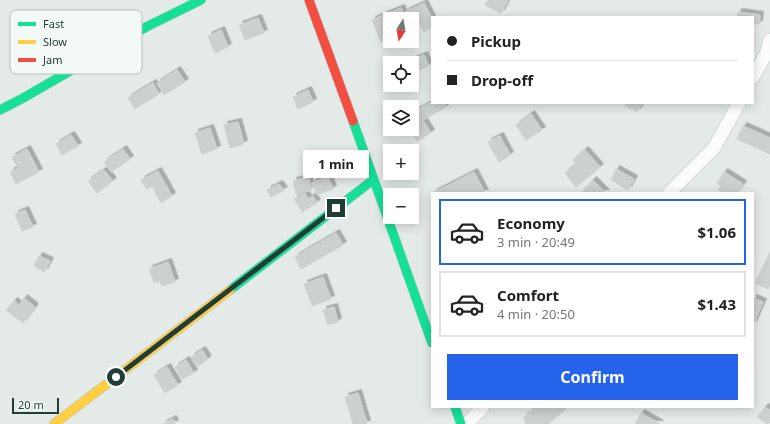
<!DOCTYPE html>
<meta charset="utf-8">
<style>
:root{--surface:#fff;--page:#f6f6f6;--text:#222;--muted:#767676;--line:#e0e0e0;--accent:#2563eb}
body{margin:0;font-family:"Noto Sans",sans-serif;background:var(--page);color:var(--text);height:100vh;display:flex;flex-direction:column;font-size:15px;white-space:nowrap}
*{box-sizing:border-box;margin:0}
p{font-size:13px;color:var(--muted)}
.icon{flex:none;width:22px;height:22px;fill:none;stroke:currentColor;stroke-width:2;stroke-linecap:round;stroke-linejoin:round}
.map{position:relative;flex:1;overflow:hidden}
.drawer{position:absolute;left:431px;top:192px;width:323px;height:216px;display:flex;flex-direction:column;background:var(--surface);border-radius:0px;box-shadow:0 2px 10px #0003}
.drawer>*{flex:none}
.banner{position:absolute;left:431px;top:16px;width:323px;height:88px;border-radius:0px;box-shadow:0 2px 10px #0003;display:grid;align-content:center;height:88px;padding:0 16px;background:var(--surface)}
.needle{width:26px;rotate:191deg}
.tools{position:absolute;left:383px;top:12px;display:grid;gap:8px}
.tools a{display:grid;place-items:center;width:36px;height:36px;border-radius:0px;background:var(--surface);box-shadow:0 2px 10px #0003;font-size:20px}
.scale{position:absolute;left:12px;bottom:10px;width:47px;box-sizing:border-box;padding-left:4px;border:2px solid #223d38;border-top:0;font-size:11px;line-height:14px;white-space:nowrap;color:#223d38;-webkit-text-stroke:3px #f3f9f6;paint-order:stroke}
.end{position:absolute;width:18px;height:18px;margin:-9px;border:5px solid #223d38;background:#fff;box-shadow:0 0 0 2px #fff}
.from{border-radius:50%}
.bubble{position:absolute;height:28px;border-radius:0px;background:var(--surface);box-shadow:0 2px 10px #0003;font-size:13px;font-weight:700;line-height:28px;text-align:center}
.banner b{display:flex;align-items:center;gap:14px;height:38px;font-size:15px}
.banner b+b{border-top:1px solid var(--line)}
.banner i{width:10px;height:10px;background:var(--text)}
ul{padding:7px 0 0;list-style:none}
li{display:flex;align-items:center;gap:12px;height:66px;margin:0 8px 6px;padding:0 8px;border:2px solid var(--line);border-radius:0px}
li div{flex:1}
li b{display:block;font-size:15px}
li em{font-style:normal;font-weight:700}
li.selected{border-color:var(--accent)}
li>.icon{width:36px;height:36px;stroke-width:1.5}
.primary-button{display:flex;gap:8px;margin-top:auto;padding:8px 16px}
.primary-button a{flex:1;height:46px;border-radius:0px;background:var(--accent);color:#fff;font-size:16px;font-weight:700;line-height:46px;text-align:center}
.map>svg:first-child{display:block}
.building{fill:#cbd1cf;stroke:#cdd3d0;filter:url(#shadow)}
.lines{fill:none;stroke-linecap:round;stroke-linejoin:round}
.street-casing{stroke:#c1c7c5;stroke-width:14}
.fast-casing{stroke:#c0c7c5;stroke-width:10}
.slow-casing{stroke:#c0c7c5;stroke-width:10}
.jam-casing{stroke:#c0c7c5;stroke-width:10}
.street{stroke:#fbfcfb;stroke-width:13}
.fast{stroke:#16e098;stroke-width:9}
.slow{stroke:#ffcf43;stroke-width:9}
.jam{stroke:#f24e42;stroke-width:9}
.route{stroke:#223d38;stroke-width:5}
.key{fill:#f3f9f6;stroke:#b4c1bd;stroke-width:1}
.key-label{font-size:11px;fill:#223d38}
</style>
<div class="map">
<svg width="770" height="424" viewBox="0 0 770 424">
<defs>
<filter id="shadow"><feDropShadow dx="3.5" dy="-3.5" stdDeviation="0" flood-color="#0004"/></filter>
</defs>
<rect width="100%" height="100%" fill="#e4eae7"/>
<!-- building -->
<path class="building" d="M488,0H508L501,13L485,5Z
M424,3L432,19V27L424,32L418,21L412,24V19H409L405,12Z
M401,8L406,19H390V38L381,42L372,20Z
M738,12L760,15L759,24H753V17H737Z
M258,18L264,33L245,40L239,25Z
M221,30L228,47L215,53L208,36Z
M424,55L429,66L412,73V63H405Z
M177,70L185,82L164,95L157,83Z
M153,83L159,94L135,109L128,98Z
M308,90L313,102L298,109L293,97Z
M432,102L444,103L446,107L423,120L431,133L417,141L410,129H412V113Z
M627,103H642L637,112L625,106Z
M531,114L542,130L526,140L516,125Z
M238,122L244,144L230,148L224,125Z
M743,126L770,138V154L737,139Z
M210,128L217,149L202,154L195,133Z
M71,135L78,146L62,155L56,144Z
M500,136L510,155L499,162L488,142Z
M27,149L39,172L16,184L10,172L18,168L12,157Z
M123,149L130,159L111,172L104,162Z
M585,150L600,167L576,187L565,173L576,164L573,160Z
M616,169L634,179L628,190L611,180Z
M104,170L113,181L97,193L88,181Z
M158,171L172,196L161,203L152,186L147,189L141,180Z
M474,172L485,193H433Z
M724,172L743,184L737,193H724L718,189L721,186L717,183Z
M308,177L312,190L296,194L293,181Z
M328,177L333,189L317,195L312,183Z
M593,180L606,193H581Z
M279,184L284,190L271,197L267,190Z
M305,193L308,199L313,196L317,203L302,212L294,199Z
M25,210L33,227L22,231L15,214Z
M336,233L343,245L301,269L295,257Z
M770,252V285L768,289L755,283Z
M39,256L50,261L44,272L34,266Z
M168,262L175,282L162,286L160,281L154,283L149,269Z
M323,277L331,299L312,306L304,284Z
M24,298L35,307L23,323L6,310L14,301L19,305Z
M753,298L763,302L753,325Z
M334,307L338,322L328,325L323,310Z
M202,350L208,359L197,367L191,357Z
M186,360L194,373L182,379L175,367Z
M167,367L178,385L165,393L154,375Z
M358,393L367,424H353L345,397Z
M537,407H568L548,424H524L526,422L523,418Z
M765,407L770,410V422L768,424L757,417Z
M641,413L660,424H635Z
M173,419L175,424H163Z"/>
<g class="lines">
<defs>
<path id="street" d="M753,77L766,54L770,40
M669,193L714,148L739,103
M467,424L483,407"/>
<path id="fast" d="M0,110L25,97L148,26L201,0
M353,121L432,343
M230,290L373,180
M455,407L461,424"/>
<path id="slow" d="M54,424L230,290"/>
<path id="jam" d="M309,0L353,121"/>
</defs>
<!-- street casing -->
<use href="#street" class="street-casing"/>
<!-- fast casing -->
<use href="#fast" class="fast-casing"/>
<!-- slow casing -->
<use href="#slow" class="slow-casing"/>
<!-- jam casing -->
<use href="#jam" class="jam-casing"/>
<!-- street -->
<use href="#street" class="street"/>
<!-- fast -->
<use href="#fast" class="fast"/>
<!-- slow -->
<use href="#slow" class="slow"/>
<!-- jam -->
<use href="#jam" class="jam"/>
</g>
<g class="lines">
<!-- route -->
<path class="route" d="M116,377L336,208"/>
</g>
<!-- legend -->
<rect x="10" y="10" width="132" height="64" rx="6" class="key"/>
<rect x="18" y="22" width="18" height="4" fill="#16e098"/>
<rect x="18" y="40" width="18" height="4" fill="#ffcf43"/>
<rect x="18" y="58" width="18" height="4" fill="#f24e42"/>
<g class="key-label">
<text x="43" y="28">Fast</text>
<text x="43" y="46">Slow</text>
<text x="43" y="64">Jam</text>
</g>
</svg>
<div class="tools">
<a><svg class="needle" viewBox="-14 -14 28 28"><path d="M0-13l5 13h-10z" fill="#e53935"/><path d="M0 13l5-13h-10z" fill="#767676"/></svg></a>
<a><svg class="icon" aria-label="locate" viewBox="0 0 24 24"><circle cx="12" cy="12" r="6"/><path d="M12 2v4M12 18v4M2 12h4M18 12h4"/></svg></a>
<a><svg class="icon" aria-label="layers" viewBox="0 0 24 24"><path d="M12 4l9 5-9 5-9-5zM3 14l9 5 9-5"/></svg></a>
<a>+</a>
<a>−</a>
</div>
<div class="scale">20 m</div>
<i class="end from" style="left:116px;top:377px"></i>
<i class="end" style="left:336px;top:208px"></i>
<div class="bubble" style="left:303px;top:150px;width:66px">1 min</div>
<div class="banner">
<b><i class="from"></i>Pickup</b>
<b><i></i>Drop-off</b>
</div>
<section class="drawer">
<ul>
<li class="selected"><svg class="icon" aria-label="car" viewBox="0 0 24 24"><path d="M5 17H2v-5l4-1 3-4h7l3 4 3 1v5h-3M9 17h6M6 11h13"/><circle cx="7" cy="17" r="2"/><circle cx="17" cy="17" r="2"/></svg><div><b>Economy</b><p>3 min · 20:49</p></div><em>$1.06</em></li>
<li><svg class="icon" aria-label="car" viewBox="0 0 24 24"><path d="M5 17H2v-5l4-1 3-4h7l3 4 3 1v5h-3M9 17h6M6 11h13"/><circle cx="7" cy="17" r="2"/><circle cx="17" cy="17" r="2"/></svg><div><b>Comfort</b><p>4 min · 20:50</p></div><em>$1.43</em></li>
</ul>
<div class="primary-button"><a>Confirm</a></div>
</section>
</div>
